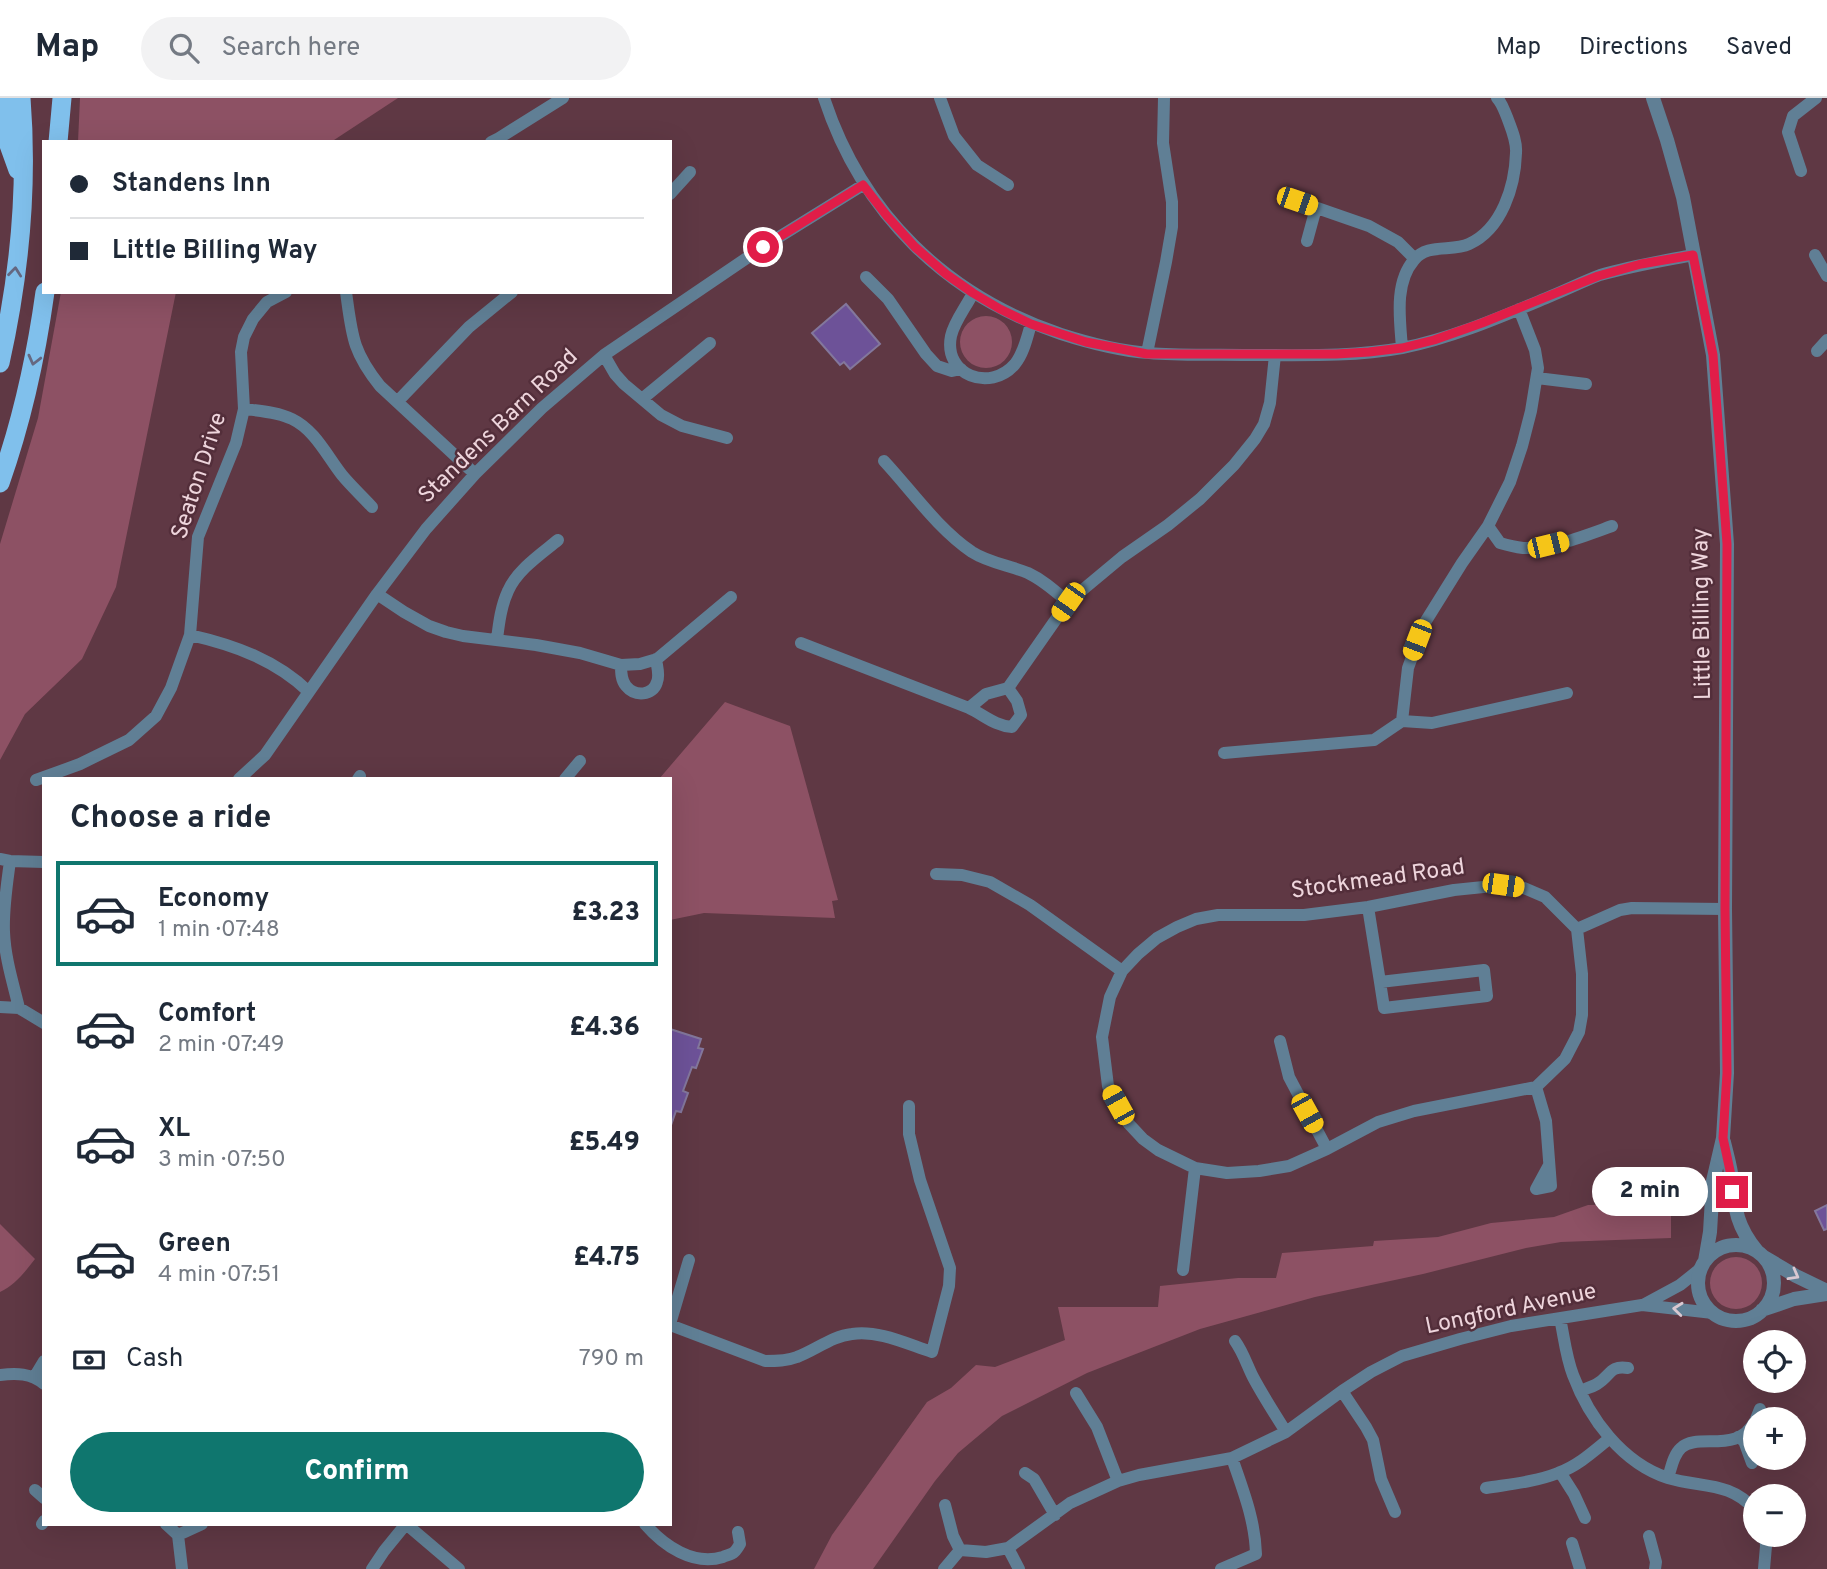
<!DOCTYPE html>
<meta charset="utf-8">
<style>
:root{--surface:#fff;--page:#f2f2f3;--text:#1f2937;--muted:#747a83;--line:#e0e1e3;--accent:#0f766e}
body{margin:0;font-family:Overpass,sans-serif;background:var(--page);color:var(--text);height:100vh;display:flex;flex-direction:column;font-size:26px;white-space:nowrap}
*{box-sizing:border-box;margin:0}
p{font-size:23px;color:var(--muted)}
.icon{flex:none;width:38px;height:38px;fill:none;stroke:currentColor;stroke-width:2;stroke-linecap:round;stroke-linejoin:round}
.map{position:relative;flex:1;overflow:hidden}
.side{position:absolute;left:42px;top:679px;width:630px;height:749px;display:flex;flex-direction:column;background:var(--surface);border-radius:0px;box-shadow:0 7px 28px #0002}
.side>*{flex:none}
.hud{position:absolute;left:42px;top:42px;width:630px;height:154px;border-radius:0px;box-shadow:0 7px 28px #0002;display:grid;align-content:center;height:154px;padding:0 28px;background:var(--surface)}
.controls{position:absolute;left:1743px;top:1232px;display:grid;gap:14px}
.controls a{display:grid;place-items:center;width:63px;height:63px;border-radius:50%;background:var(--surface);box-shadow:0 7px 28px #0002;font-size:35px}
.end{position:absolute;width:32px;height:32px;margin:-16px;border:9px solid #e11d48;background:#fff;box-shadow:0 0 0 4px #fff}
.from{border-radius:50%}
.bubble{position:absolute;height:49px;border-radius:24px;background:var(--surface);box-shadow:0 7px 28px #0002;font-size:23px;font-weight:800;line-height:49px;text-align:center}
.car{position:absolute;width:21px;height:42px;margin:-21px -10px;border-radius:9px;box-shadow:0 0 5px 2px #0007;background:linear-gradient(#f5c518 24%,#345 0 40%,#f5c518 0 76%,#345 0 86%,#f5c518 0)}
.hud b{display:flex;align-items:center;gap:24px;height:66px;font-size:26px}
.hud b+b{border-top:2px solid var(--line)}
.hud i{width:18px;height:18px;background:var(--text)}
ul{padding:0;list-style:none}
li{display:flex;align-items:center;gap:21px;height:105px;margin:0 14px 10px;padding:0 14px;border:4px solid transparent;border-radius:0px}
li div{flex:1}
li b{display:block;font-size:26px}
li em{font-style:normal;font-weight:800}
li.on{border-color:var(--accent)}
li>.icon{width:63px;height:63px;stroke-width:1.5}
h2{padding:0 28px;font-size:32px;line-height:84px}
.pay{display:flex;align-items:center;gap:18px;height:77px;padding:0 28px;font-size:26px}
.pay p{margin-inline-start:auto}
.cta{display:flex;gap:14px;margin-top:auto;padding:14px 28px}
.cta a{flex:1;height:80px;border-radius:42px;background:var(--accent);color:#fff;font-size:28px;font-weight:800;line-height:80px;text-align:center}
header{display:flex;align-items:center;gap:42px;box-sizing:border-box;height:98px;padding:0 35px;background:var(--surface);border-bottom:2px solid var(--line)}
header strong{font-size:33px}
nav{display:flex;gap:38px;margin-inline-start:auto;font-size:24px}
.search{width:490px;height:63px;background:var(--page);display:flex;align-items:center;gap:18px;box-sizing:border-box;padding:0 24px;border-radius:38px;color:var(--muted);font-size:26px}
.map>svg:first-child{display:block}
.green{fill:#8d5164}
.building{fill:#6d5298;stroke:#83779c;stroke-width:2}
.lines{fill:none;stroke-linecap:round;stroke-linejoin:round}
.minor{stroke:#607f95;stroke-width:12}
.tertiary{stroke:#607f95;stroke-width:14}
.trunk{stroke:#80c0ec;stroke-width:19}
.oneway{stroke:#656881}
.oneway2{stroke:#d9c8d1}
.route{stroke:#e11d48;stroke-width:9}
.labels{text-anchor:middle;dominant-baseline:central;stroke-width:5;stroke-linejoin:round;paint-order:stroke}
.street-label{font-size:23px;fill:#eed5dc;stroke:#532e3a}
</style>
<header>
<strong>Map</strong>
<div class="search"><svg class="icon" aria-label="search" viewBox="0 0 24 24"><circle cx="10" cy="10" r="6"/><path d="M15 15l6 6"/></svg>Search here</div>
<nav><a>Map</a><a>Directions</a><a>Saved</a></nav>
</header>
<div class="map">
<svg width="1827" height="1471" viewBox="0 0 1827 1471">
<rect width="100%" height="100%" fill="#5f3844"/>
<!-- green -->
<path class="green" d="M80,0H398L331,44H78Z
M61,194H176L116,489L82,561L25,616L0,662V446L38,320Z
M960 244a26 26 0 1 1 52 0a26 26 0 1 1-52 0Z
M725,604L790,628L838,802L832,803L835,820L704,815L670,822V681H659Z
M1654,1106L1655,1111H1671V1140L1561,1144L1526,1150L1423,1176L1315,1199L1200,1231L1087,1275L1002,1318L958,1355L935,1383L873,1471H814L832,1437L927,1304L951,1290L976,1267L995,1269L1065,1242L1058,1209H1158L1160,1188L1238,1180H1276L1282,1155L1373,1148L1374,1143L1438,1139L1491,1125L1554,1119L1588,1107Z
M0,1126L35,1161C25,1174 15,1187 0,1194Z
M1710 1185a26 26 0 1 1 52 0a26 26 0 1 1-52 0Z"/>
<!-- building -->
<path class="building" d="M846,206L880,246L850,271L844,264L840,267L812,235Z
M670,931L701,941L698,950L703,951L696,970L692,969L683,993L688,995L681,1014L676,1013L670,1030Z
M1827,1107V1131L1824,1132L1815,1113Z"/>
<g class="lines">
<!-- minor -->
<path class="minor" d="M824,0C862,116 946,197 1061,236C1089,245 1120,253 1149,255C1182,258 1216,256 1249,257C1300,257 1353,259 1402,250C1453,240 1503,218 1551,198C1568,191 1584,183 1600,177C1631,168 1662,163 1693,157
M940,0L954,38L977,67L1008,87
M491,44L499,40L563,0
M1801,73L1788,34L1793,18L1816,0
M670,96L690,74
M1297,103L1369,128L1398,144L1414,160
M1307,143L1316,110
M1815,157L1827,178
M866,179L888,201L926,256L937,268L952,273L961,271
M346,194C352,237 352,253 380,288L475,376
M973,195C966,209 954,224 951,238C943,277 990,295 1015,266C1024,255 1027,239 1031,226
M1402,250C1400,222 1394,185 1414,162C1427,145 1452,154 1469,146C1502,131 1515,88 1516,55C1517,43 1511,30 1507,19C1504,12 1502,5 1497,0
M1817,253L1827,242
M1147,255L1166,164L1172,129V104L1163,45L1164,0
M604,257L615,276L624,286L661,317L682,328L727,340
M1537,280L1586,286
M642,301L710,245
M397,304L469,229L512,194
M244,311C260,313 278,314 292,321C315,332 327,358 342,377C351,388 362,398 372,409
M884,363C912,393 937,430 972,454C989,465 1009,467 1028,475C1043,482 1055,493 1068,504
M1488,428L1500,445C1507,447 1515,449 1523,450C1552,451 1584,438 1612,428
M377,496L404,514L429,528L446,534L463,538L536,547L580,555L621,567L640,566L657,561L731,499
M190,537C234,547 276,562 309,594
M497,541C499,525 501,508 508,493C517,472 541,456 558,442
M801,545L969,610L986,596L1008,590L1068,504L1122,459L1168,427L1200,401L1234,367L1255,341L1264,326L1270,305L1275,257
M621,567C621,574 621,582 626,588C635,599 653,598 657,584C660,577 657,569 656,561
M969,610C984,617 995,628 1012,629L1021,617L1017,603L1008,590
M1402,623L1432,625L1567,595
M1224,655L1374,642L1402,623L1408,570L1424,526L1462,465L1488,428L1510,384L1522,348L1531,313L1538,270L1535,252L1519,211
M239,681L265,657L377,496L426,431L475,376L542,310L604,257L763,149L863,87
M358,681L360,678
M565,681L580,663
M36,682L80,666L129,642L156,618L171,590L190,537L198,439L236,345L244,311L241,254L244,239L253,221L267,204L286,194
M0,761L10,763L44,764
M10,763C7,786 3,810 4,834C5,860 13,885 19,910L44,925
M936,776L962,777L990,784L1030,807L1122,873
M1368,809L1380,884L1484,872L1487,898L1384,910L1380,884
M1577,831L1545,799L1524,790L1503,787L1454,792L1368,809L1304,817H1218L1196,821L1177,829L1157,840L1138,856L1122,873L1110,899L1102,939L1108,988L1129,1026L1143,1041L1158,1052L1195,1070L1227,1075L1259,1073L1289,1068L1327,1051L1378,1024L1414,1013L1536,989L1565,961L1579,934L1582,917V876L1577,831L1620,812L1632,810L1725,811
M0,909L19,910
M1280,943L1289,979L1327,1051
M1536,989L1546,1023L1551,1088L1536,1091L1549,1067
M1183,1172L1195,1070
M1643,1207L1680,1187L1700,1171
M1560,1220C1564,1239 1566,1259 1573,1277C1589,1320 1622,1365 1668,1380C1701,1390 1730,1383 1755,1412
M670,1226L689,1162
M670,1227L765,1263C776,1263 787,1263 797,1259C816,1252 832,1238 852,1236C879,1232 907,1246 932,1254L949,1188L950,1170L920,1082L909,1036V1008
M1235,1243C1243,1254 1247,1267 1253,1279C1263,1298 1275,1316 1286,1334
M0,1277C16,1275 31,1275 44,1286
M35,1278L44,1263
M1342,1293L1366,1329L1373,1342L1381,1381L1395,1414
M1580,1293C1585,1291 1592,1289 1597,1286C1611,1278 1609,1267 1628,1270
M1076,1295L1097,1329L1118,1383
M1756,1321L1760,1311
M1738,1339L1744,1343L1752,1365
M1560,1374L1574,1396L1585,1420
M1025,1375L1034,1381L1055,1417
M1668,1380C1671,1371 1673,1357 1681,1350C1698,1334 1737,1357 1755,1323
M1486,1390C1511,1386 1535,1384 1558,1375C1578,1368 1594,1353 1610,1340
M35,1392L44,1400
M945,1407L953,1438L960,1452
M42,1426L44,1423
M166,1426L178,1437L182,1471
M406,1426L459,1471
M645,1426C664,1448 693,1468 723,1459C725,1458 732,1456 733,1455C736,1453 738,1449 740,1446L738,1434
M178,1437L202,1426
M1649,1438L1656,1464L1655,1471
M1572,1445L1580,1471
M1008,1450L1019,1471
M372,1471L384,1453L406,1426
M944,1471L960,1452L986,1454L1008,1450L1070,1405L1118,1383L1139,1377L1232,1360L1286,1334L1342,1293L1371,1274L1402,1258L1460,1241L1511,1228L1642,1207L1713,1215
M1221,1471L1256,1456C1255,1422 1243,1392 1232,1360
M1764,1471L1766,1448L1765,1437"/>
<!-- tertiary -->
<path class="tertiary" d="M1653,0L1667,42L1683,99L1713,257L1727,446L1725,811L1727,975L1723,1040L1713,1083L1710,1134L1705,1163
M1724,1044C1727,1057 1731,1070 1732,1082C1735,1112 1737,1129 1757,1153
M1698 1185a38 38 0 1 1 76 0a38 38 0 1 1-76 0Z
M1764,1159L1796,1178L1827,1193
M1762,1212L1794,1201L1827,1196"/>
<!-- trunk -->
<path class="trunk" d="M7,0L9,47L18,72
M58,44L62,0
M0,265C19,180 28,88 21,0
M0,385C22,323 36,259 45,194"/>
</g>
<!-- one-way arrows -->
<defs><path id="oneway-chevron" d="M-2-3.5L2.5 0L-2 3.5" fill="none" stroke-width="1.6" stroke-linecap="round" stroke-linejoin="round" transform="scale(1.75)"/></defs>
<g class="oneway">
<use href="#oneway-chevron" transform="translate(15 174) rotate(-84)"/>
<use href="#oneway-chevron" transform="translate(34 262) rotate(104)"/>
</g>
<g class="oneway2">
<use href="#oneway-chevron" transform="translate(1794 1177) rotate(29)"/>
<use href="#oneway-chevron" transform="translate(1678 1211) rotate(-174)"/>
</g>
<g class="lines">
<!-- route -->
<path class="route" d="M763,149L863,87L887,118L915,149L946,176L973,195L1000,211L1031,226L1049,232L1086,244L1147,256H1336L1369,254L1402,250L1434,242L1482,225L1598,178L1641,166L1693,157L1713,257L1727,446L1725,811L1727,975L1723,1040L1732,1082V1094"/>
</g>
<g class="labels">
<!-- street labels -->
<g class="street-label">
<text transform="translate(499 329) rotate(-44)">Standens Barn Road</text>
<text transform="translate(200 378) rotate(-72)">Seaton Drive</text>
<text transform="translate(1703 516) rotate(-91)">Little Billing Way</text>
<text transform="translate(1378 782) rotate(-8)">Stockmead Road</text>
<text transform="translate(1511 1212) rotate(-12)">Longford Avenue</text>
</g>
</g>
</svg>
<div class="controls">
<a><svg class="icon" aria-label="locate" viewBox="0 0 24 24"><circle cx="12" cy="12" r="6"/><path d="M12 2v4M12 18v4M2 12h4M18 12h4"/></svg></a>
<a>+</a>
<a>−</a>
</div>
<i class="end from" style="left:763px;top:149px"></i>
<i class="end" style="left:1732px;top:1094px"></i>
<div class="bubble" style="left:1592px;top:1069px;width:116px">2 min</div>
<i class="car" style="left:1297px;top:103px;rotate:109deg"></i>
<i class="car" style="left:1548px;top:447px;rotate:76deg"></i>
<i class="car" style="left:1068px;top:504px;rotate:215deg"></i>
<i class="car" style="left:1417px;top:542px;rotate:201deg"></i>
<i class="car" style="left:1503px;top:787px;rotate:98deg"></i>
<i class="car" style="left:1118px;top:1007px;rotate:331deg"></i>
<i class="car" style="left:1307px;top:1015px;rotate:151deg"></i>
<div class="hud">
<b><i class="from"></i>Standens Inn</b>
<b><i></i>Little Billing Way</b>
</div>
<section class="side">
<h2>Choose a ride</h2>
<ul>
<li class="on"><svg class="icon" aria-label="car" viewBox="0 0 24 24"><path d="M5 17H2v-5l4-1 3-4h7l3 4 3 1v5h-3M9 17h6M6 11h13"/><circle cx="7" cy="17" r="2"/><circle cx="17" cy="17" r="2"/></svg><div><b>Economy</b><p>1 min · 07:48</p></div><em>£3.23</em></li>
<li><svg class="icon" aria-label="car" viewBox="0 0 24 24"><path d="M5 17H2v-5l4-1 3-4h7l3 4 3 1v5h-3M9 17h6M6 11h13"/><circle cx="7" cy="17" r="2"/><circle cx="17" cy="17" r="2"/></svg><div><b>Comfort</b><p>2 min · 07:49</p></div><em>£4.36</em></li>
<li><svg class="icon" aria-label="car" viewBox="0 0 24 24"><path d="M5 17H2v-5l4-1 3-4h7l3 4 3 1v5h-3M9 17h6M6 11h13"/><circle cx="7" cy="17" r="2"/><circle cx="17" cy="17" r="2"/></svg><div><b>XL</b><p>3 min · 07:50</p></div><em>£5.49</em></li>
<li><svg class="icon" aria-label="car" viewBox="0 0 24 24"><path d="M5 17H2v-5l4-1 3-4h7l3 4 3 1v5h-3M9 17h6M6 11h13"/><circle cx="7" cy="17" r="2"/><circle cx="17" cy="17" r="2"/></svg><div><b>Green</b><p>4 min · 07:51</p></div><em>£4.75</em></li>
</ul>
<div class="pay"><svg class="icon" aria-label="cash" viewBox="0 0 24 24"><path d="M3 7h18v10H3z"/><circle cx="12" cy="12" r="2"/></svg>Cash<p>790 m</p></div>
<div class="cta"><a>Confirm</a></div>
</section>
</div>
